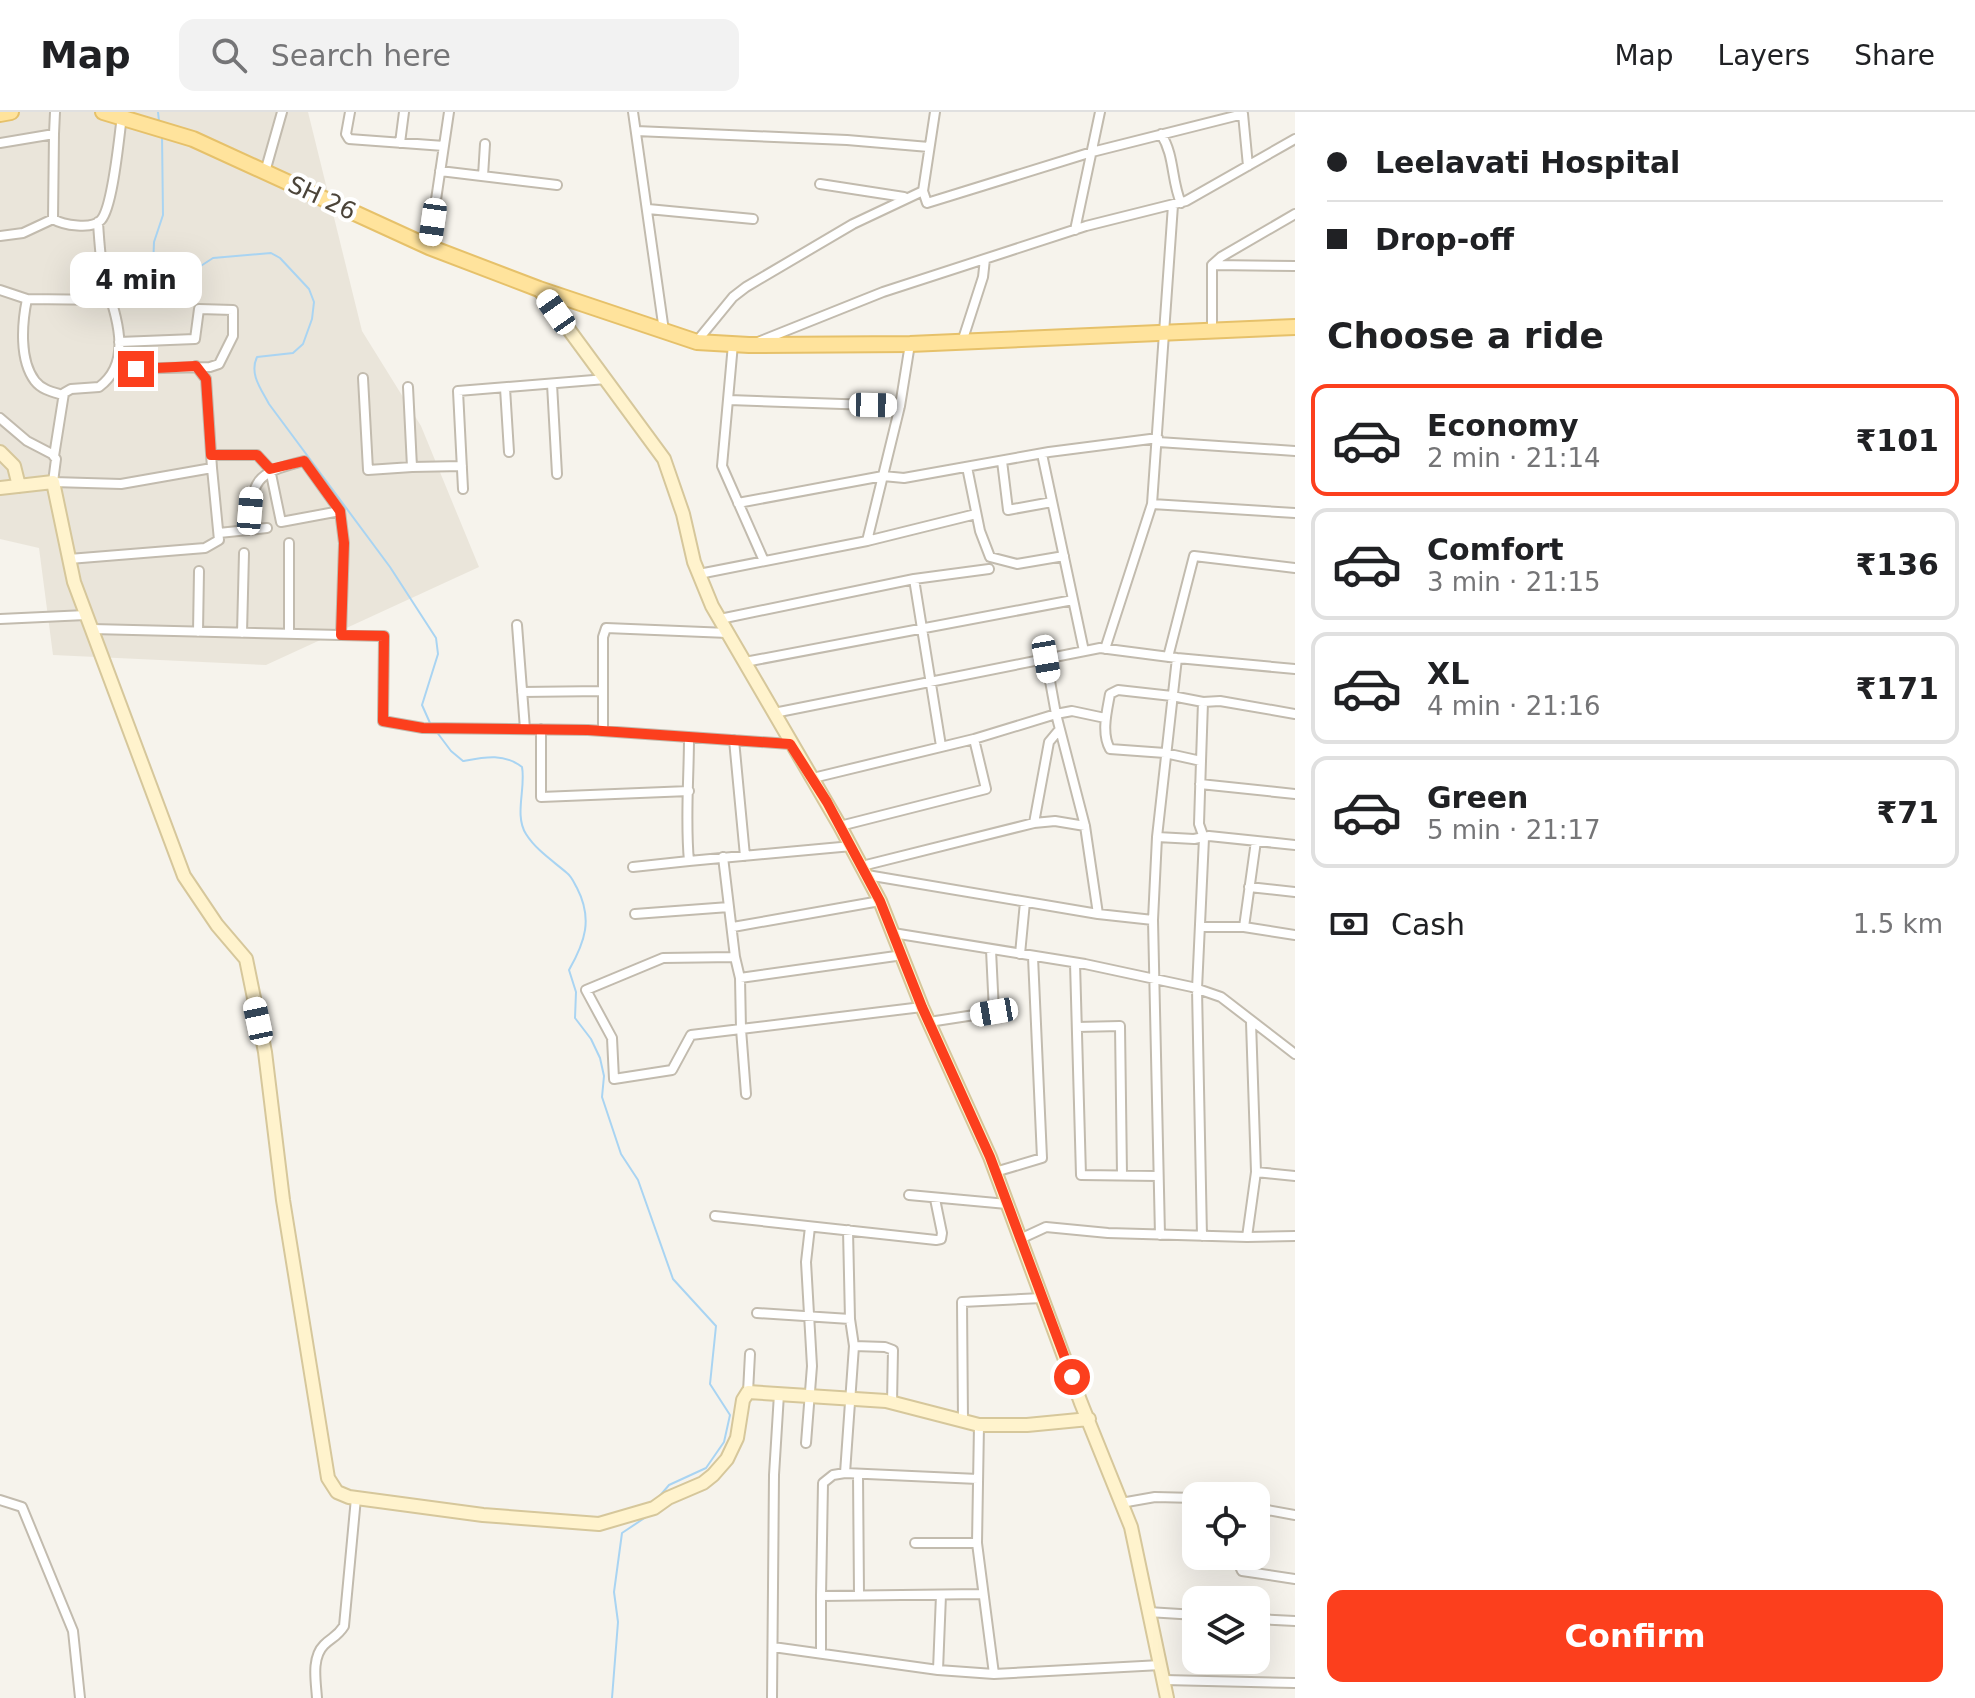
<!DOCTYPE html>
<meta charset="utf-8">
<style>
:root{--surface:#fff;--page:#f2f2f2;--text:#202124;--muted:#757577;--line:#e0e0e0;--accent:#fc3f1d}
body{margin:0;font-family:"DejaVu Sans",sans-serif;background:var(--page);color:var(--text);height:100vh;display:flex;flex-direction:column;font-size:30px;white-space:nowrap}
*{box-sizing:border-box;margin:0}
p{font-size:26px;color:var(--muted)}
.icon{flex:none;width:44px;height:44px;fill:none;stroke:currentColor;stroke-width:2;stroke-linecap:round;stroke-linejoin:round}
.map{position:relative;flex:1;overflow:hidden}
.panel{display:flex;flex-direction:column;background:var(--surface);width:680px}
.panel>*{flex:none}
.top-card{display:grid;align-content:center;height:176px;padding:0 32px;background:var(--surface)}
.buttons{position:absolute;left:1182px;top:1370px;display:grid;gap:16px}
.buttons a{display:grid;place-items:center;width:88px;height:88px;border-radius:16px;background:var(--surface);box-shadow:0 8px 32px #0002;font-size:40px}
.end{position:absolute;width:36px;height:36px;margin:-18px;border:10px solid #fc3f1d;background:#fff;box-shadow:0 0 0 4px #fff}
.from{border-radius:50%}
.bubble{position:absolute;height:56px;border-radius:16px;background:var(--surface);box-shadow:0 8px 32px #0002;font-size:26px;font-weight:800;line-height:56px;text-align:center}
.car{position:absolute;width:24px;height:48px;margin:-24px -12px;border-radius:10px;box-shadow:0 0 6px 2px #0007;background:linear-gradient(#fff 24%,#345 0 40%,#fff 0 76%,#345 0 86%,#fff 0)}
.top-card b{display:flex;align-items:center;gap:28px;height:76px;font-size:30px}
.top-card b+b{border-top:2px solid var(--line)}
.top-card i{width:20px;height:20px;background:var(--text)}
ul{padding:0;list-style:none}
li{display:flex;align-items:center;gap:24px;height:112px;margin:0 16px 12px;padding:0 16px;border:4px solid var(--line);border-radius:16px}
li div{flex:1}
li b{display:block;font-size:30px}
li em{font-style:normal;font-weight:800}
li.on{border-color:var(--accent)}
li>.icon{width:72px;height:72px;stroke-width:1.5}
h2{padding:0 32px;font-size:36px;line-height:96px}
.pay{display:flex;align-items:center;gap:20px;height:88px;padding:0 32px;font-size:30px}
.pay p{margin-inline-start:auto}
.primary-button{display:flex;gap:16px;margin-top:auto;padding:16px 32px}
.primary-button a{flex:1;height:92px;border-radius:16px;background:var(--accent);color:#fff;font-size:32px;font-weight:800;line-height:92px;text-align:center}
header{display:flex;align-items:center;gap:48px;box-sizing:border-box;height:112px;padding:0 40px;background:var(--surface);border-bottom:2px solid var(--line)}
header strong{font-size:38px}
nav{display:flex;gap:44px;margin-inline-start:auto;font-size:28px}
.search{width:560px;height:72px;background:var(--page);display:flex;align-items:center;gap:20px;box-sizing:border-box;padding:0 28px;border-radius:16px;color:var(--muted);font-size:30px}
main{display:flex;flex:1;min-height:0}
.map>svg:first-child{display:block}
.residential{fill:#eae5da}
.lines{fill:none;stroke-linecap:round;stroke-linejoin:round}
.stream{stroke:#a9d4f2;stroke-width:2}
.street-casing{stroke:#c2bbae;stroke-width:12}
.secondary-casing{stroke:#d6c79b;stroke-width:16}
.primary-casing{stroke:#e6c16a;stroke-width:18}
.street{stroke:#fff;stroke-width:8}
.secondary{stroke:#fff3cd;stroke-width:12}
.primary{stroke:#ffe39c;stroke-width:14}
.route{stroke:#fc3f1d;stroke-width:10}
.labels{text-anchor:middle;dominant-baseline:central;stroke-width:8;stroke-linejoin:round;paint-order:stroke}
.street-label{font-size:24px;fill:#4b4439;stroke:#fff}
</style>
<header>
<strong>Map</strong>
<div class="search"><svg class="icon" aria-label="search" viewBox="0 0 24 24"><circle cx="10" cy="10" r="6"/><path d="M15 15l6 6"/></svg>Search here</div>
<nav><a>Map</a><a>Layers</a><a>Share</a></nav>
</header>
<main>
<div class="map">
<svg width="1295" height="1586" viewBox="0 0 1295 1586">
<rect width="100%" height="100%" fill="#f6f3ec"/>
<!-- residential -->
<path class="residential" d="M0,0H308L362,219L421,314L479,455L266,553L53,543L39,436L0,427Z"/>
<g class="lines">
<!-- stream -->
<path class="stream" d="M158,0L159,9
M162,23L163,103L154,130L153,155L167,166L190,161L213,146L271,141L280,146L309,177L314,190L312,207L303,232L293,241L257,245C249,262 261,277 269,292L390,455L436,526L438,542L422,593L430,611
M436,619L451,639L463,649C485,645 504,641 522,655C526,676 514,703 526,722C536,738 553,749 567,761C572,765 574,771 577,776C593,807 585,830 569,858L576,880L575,906L591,927L600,946L604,964L602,985L621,1042L638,1068L673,1167L716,1214L710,1272L730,1303L724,1330L706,1356L669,1373L658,1386
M612,1586L618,1510L614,1480L622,1421L646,1405"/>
<defs>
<path id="street" d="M350,0L346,22L349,27L444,34
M633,0L664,219
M636,19L847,28L929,35
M1161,22C1175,44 1171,68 1181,91
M0,31L54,22L55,0
M400,31L404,0
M440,59L557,73
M265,60L282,0
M483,64L485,32
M820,72L904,85
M923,79L927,91L1092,40L1243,2L1248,54
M648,97L753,107
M53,107C63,113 92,118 101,108C113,95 119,25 122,4
M1075,118L1100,0
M0,124L23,121L53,107L54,22
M429,135L449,0
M1213,153L1295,154
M0,178L27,187
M1212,218V153L1221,145L1295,102
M697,229L733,185L746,175L853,112L923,79L935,0
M758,230L883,180L1086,114L1186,89L1295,27
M962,230L983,165L985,147
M733,232L722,354L764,449
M116,257L210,255L219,252L233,224V198L199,197L195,227L119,230
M363,266L368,358L412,355
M552,272L557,362
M408,275L412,355L462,354
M505,276L509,340
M63,283C53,280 42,278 35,269C19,248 22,211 27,187L111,188
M729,288L900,294
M0,306L27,329L52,342L56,347L53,370L121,372L212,356L206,267L196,254
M1158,330L1295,339
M1042,342L1084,539
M211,343H257L270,357L281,410L340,399
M54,344L64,281L71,277L99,275C137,247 112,196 103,160C100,143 99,127 98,110
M1002,349L1008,398L1052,390
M967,355L980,419L990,445L1017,452L1064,444
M463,377L458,279L606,267
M738,391L883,364L904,366L1049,340L1158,326
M1152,392L1295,401
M249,418C253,367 253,362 304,349L340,399L344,431L341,523
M219,421L267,416
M867,429L976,402
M69,447L205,436L219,428L212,356
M699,462L867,429L900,294L910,232
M914,467L941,634
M0,507L86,503
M720,507L914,467L989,457
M517,513L525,617
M92,517L384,524L383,609L423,616L588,618L790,632
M198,520L199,459
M242,521L244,441
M289,522V431
M1105,537L1152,392L1173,93
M1168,545L1194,444L1295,456
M1046,547L1056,602L1072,599L1105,606
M745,550L1073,488
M522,580L603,579
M1203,590L1220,589L1295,602
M774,601L1100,536L1177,546L1295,557
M541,617V685L689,679
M603,619V525L606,516L728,521
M689,625C689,667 685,708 689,749L852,734
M734,628L745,744
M1201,649L1203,590L1172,584L1118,578L1110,582C1107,599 1101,621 1110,637L1165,641L1201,649L1199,712L1204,726L1197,877L1202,1124
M813,666L974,627L1056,602L1085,714L1098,802
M1200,672L1295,682
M1034,711L1049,630L1059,618
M840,714L986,677L974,627
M1157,725L1194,727L1209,724L1295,733
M723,745L735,845L740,866L903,843
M862,754L1034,711L1055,709L1085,714
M633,755L689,749
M867,763L1098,802L1153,808
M1249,775L1295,780
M635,802L729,795
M733,815L880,789
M1200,815H1244L1295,823
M1244,815L1256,729
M893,821L1085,852L1192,875L1221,885L1295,942
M1020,842L1025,790
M735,845L663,846L586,878L612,926L614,967L672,958L691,923L741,917L746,982
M1075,851L1081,1063L1158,1064
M740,866L741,917L922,895
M929,910L994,900L991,838
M1077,915L1120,914L1122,1063
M995,1060L1042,1046L1033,845
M1256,1060L1295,1064
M909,1083L1007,1092
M715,1104L936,1128L941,1127L942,1121L935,1087
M1160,1123L1153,808L1157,725L1177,546
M1247,1125L1256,1060L1251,910
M1020,1127L1046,1115L1108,1121L1247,1125L1295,1124
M757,1201L850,1207
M854,1234L885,1235L893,1238L892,1291
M748,1280L750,1242
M963,1309L962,1190L1042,1186
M979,1313L977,1431L994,1562
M806,1331L812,1254L806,1150L810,1115
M845,1361L854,1234L850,1207L848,1118
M858,1362L859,1482
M978,1367L845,1361L833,1363L823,1371L821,1484L982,1482
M0,1388L22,1395L73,1519L80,1586
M1121,1391L1155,1385L1196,1386
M1256,1396L1295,1403
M915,1431H977
M1235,1444L1242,1459L1295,1467
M821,1484V1540
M1148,1500L1196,1503
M1256,1507L1295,1509
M773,1535L938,1558L994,1562L1161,1553
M938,1558L941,1483
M1164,1568L1295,1571
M317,1586C316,1570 311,1546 324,1533C332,1525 337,1525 344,1514L356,1386
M772,1586L774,1363L779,1282"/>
<path id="secondary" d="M539,177L664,347L683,402L694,450L712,494L840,714L880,789L922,895L990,1045L1081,1291L1131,1415L1167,1586
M0,340L14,354L19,374
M0,376L53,370L74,470L184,764L217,813L246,847L265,940L283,1088L328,1366L337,1380L349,1385L483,1403L599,1412L654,1396L668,1386L703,1371L713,1363L727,1347L737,1326L743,1288L748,1280L886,1289L979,1313H1027L1089,1307"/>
<path id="primary" d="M103,0L193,27L429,135L539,177L697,230L749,233L910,232L1295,215
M0,2L11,0"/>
</defs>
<!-- street casing -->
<use href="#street" class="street-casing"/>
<!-- secondary casing -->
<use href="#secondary" class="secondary-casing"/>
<!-- primary casing -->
<use href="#primary" class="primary-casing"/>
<!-- street -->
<use href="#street" class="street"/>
<!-- secondary -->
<use href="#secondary" class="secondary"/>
<!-- primary -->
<use href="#primary" class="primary"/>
</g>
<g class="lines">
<!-- route -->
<path class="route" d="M136,257L196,254L206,267L211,343H257L270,357L304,349L340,399L344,431L341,523L384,524L383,609L423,616L588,618L790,632L827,690L880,789L922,895L990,1045L1072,1265"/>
</g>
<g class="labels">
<!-- street labels -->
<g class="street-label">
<text transform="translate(322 86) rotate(25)">SH 26</text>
</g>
</g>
</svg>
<div class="buttons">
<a><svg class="icon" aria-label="locate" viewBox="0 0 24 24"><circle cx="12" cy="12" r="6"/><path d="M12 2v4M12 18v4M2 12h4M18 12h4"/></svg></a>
<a><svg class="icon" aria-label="layers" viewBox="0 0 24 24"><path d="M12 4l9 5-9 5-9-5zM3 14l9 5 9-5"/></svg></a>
</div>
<i class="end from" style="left:1072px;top:1265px"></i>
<i class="end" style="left:136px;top:257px"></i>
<div class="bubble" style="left:70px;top:140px;width:132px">4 min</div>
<i class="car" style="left:433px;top:110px;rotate:188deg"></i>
<i class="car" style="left:556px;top:200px;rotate:325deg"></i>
<i class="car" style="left:873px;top:293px;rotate:91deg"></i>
<i class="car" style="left:250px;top:399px;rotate:5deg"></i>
<i class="car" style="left:1046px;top:547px;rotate:170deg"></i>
<i class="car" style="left:994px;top:900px;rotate:260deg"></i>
<i class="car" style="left:258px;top:909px;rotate:348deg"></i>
</div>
<section class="panel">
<div class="top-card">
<b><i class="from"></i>Leelavati Hospital</b>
<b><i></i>Drop-off</b>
</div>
<h2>Choose a ride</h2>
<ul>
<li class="on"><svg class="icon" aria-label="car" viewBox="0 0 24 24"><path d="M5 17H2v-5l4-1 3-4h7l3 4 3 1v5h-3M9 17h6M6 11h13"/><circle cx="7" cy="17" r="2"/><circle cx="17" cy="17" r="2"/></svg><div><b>Economy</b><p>2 min · 21:14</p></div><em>₹101</em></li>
<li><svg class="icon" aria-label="car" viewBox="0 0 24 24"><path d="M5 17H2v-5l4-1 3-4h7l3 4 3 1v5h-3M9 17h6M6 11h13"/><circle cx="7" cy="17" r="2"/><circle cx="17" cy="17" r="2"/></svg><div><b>Comfort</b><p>3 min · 21:15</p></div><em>₹136</em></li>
<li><svg class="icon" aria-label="car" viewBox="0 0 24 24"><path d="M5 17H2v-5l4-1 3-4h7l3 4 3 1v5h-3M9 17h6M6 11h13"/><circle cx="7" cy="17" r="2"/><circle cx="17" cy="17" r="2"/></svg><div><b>XL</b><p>4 min · 21:16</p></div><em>₹171</em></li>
<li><svg class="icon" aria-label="car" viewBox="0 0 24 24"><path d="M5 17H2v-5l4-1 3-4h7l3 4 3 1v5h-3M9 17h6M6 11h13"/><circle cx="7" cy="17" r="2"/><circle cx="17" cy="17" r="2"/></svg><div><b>Green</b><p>5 min · 21:17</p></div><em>₹71</em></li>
</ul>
<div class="pay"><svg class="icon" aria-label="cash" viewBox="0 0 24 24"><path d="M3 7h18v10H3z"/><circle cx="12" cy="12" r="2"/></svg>Cash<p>1.5 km</p></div>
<div class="primary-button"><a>Confirm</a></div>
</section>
</main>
